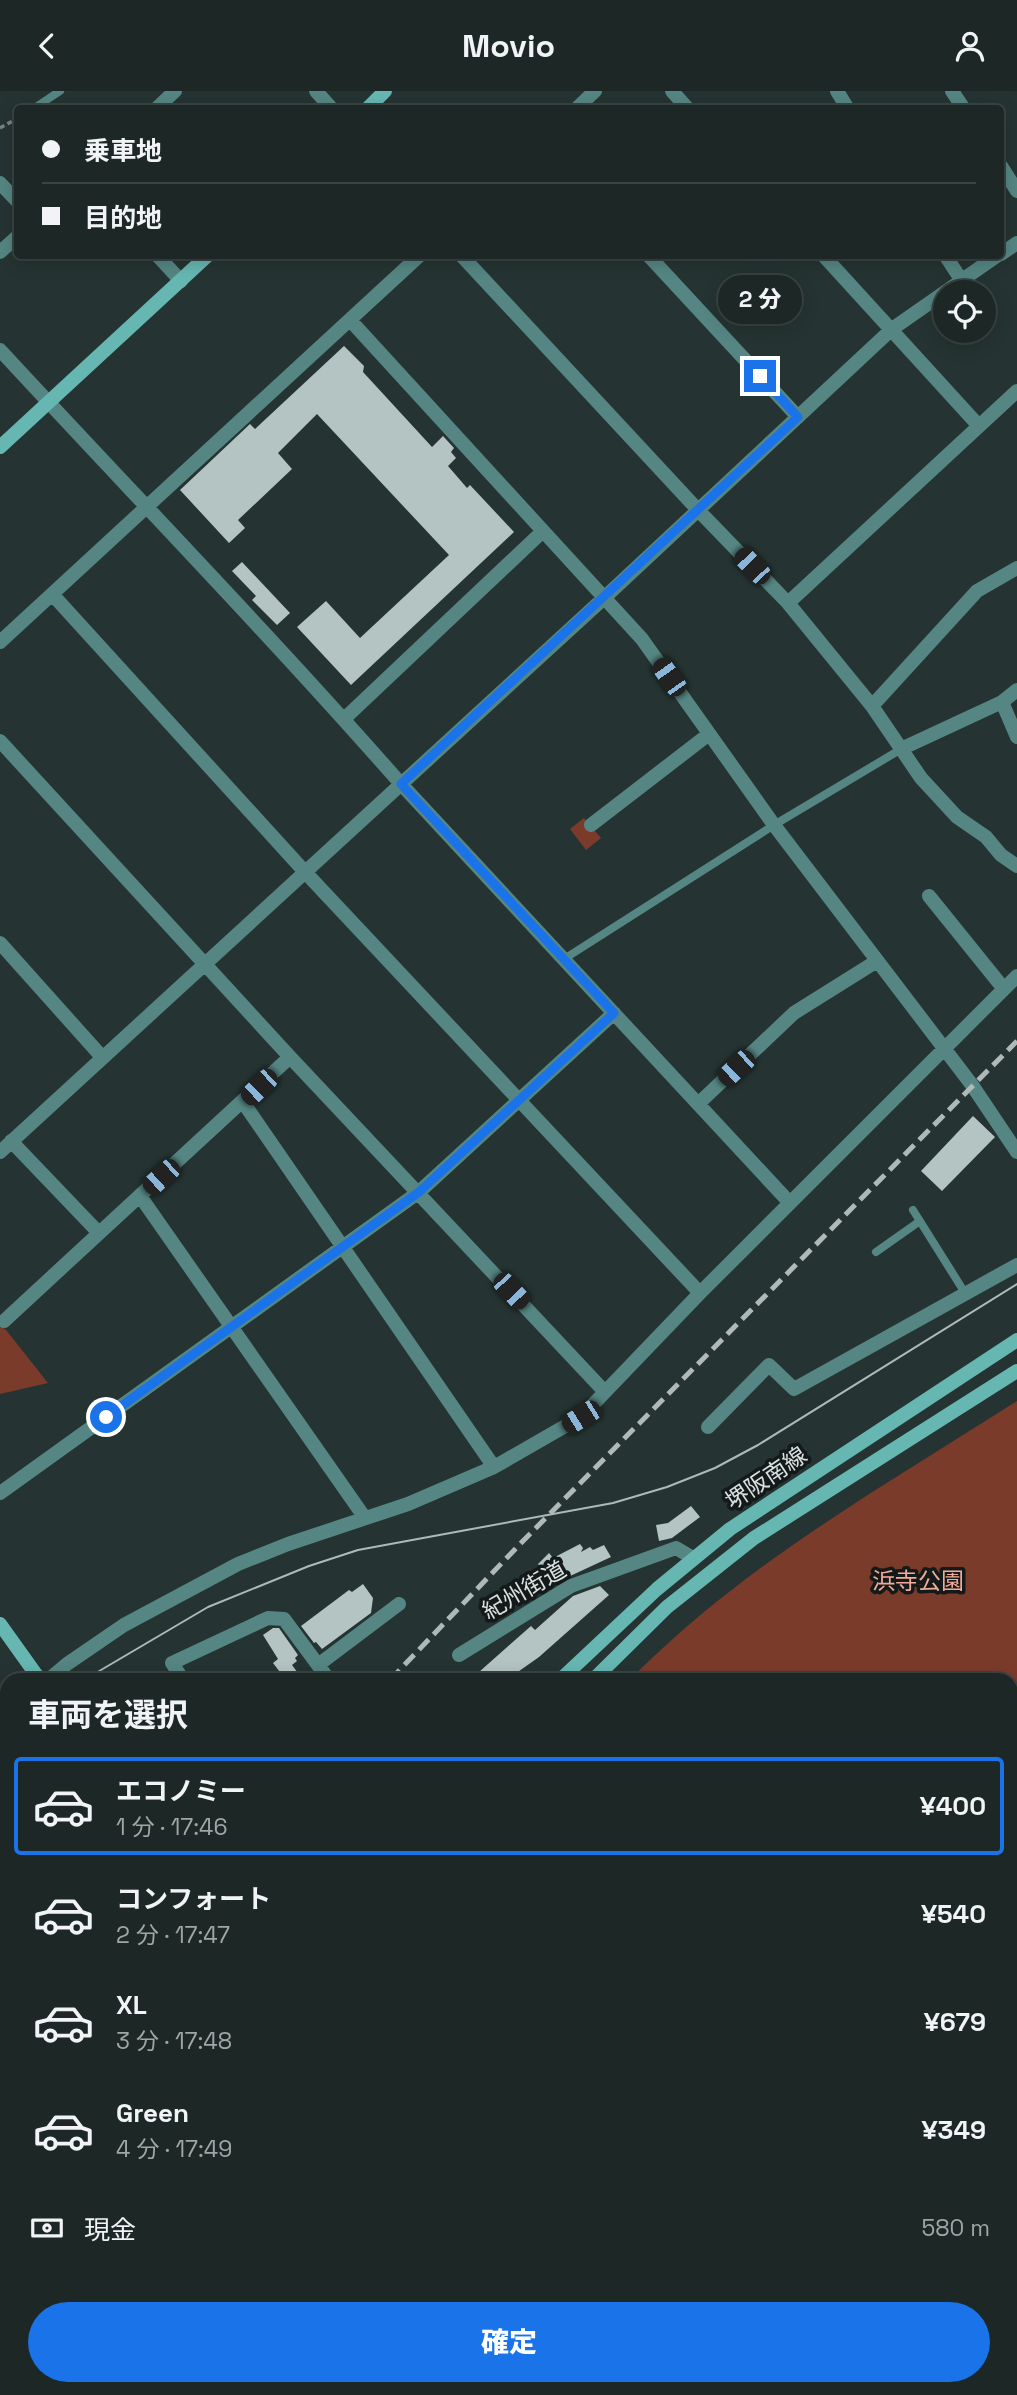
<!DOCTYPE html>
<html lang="ja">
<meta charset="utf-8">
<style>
:root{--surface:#1c2726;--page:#252f2e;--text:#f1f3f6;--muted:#a0a5a7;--line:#3a4443;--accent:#1a73e8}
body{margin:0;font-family:"Space Grotesk","Noto Sans JP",sans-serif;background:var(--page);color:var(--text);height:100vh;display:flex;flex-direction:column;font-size:26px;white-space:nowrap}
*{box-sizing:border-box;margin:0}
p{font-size:23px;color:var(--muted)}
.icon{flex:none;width:38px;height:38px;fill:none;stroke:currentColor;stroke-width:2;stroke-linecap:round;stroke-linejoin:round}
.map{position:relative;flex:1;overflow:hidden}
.details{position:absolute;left:0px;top:1582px;width:1018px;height:723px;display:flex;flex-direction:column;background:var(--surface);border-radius:21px 21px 0 0;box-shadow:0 4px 18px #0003,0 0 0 2px var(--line)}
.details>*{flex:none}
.banner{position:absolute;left:14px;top:14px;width:990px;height:154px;border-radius:7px;box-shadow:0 4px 18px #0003,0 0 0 2px var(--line);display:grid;align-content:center;height:154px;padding:0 28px;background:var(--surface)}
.buttons{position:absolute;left:933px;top:189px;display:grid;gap:14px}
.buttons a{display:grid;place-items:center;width:63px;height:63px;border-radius:50%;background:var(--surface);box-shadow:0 4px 18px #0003,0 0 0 2px var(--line);font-size:35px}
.end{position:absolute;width:32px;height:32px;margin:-16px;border:9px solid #1a73e8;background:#fff;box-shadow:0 0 0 4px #fff}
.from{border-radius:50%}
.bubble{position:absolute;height:49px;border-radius:24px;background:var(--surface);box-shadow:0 4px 18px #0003,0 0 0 2px var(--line);font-size:23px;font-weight:800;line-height:49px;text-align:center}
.car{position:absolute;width:21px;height:42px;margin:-21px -10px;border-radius:9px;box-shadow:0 0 5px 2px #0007;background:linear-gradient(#222 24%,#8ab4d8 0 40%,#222 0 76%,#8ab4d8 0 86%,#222 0)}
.banner b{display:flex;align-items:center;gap:24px;height:66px;font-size:26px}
.banner b+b{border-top:2px solid var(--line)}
.banner i{width:18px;height:18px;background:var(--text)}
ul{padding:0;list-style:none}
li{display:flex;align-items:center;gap:21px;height:98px;margin:0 14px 10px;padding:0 14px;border:4px solid transparent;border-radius:7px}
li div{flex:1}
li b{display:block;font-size:26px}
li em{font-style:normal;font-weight:800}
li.selected{border-color:var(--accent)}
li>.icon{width:63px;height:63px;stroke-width:1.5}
h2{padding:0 28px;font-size:32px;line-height:84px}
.pay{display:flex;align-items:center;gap:18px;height:77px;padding:0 28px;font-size:26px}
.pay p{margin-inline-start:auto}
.action{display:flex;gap:14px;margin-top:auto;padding:14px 28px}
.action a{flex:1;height:80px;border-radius:42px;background:var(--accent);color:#fff;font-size:28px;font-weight:800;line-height:80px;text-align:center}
header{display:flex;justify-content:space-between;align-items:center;height:91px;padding:0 28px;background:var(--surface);font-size:32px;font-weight:800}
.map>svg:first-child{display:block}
.green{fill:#7b3b2b}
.building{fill:#b3c4c3}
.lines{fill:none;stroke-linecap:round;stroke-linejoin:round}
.path{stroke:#788483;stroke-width:3.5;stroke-dasharray:5 3.5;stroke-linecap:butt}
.lane{stroke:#558683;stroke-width:8}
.street{stroke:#558683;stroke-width:14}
.secondary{stroke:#66b7b2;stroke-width:14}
.tram{stroke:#aeb9b8;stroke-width:2}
.rail{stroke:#aeb9b8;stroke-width:5;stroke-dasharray:14 7;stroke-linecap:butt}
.route{stroke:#1a73e8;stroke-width:9}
.labels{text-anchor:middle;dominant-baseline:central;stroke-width:7;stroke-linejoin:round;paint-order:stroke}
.street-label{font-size:23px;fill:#d9e2e2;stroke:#131a19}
.park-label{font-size:23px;fill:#f3ab99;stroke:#131a19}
</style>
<header><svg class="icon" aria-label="back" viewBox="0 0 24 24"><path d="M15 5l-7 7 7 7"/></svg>Movio<svg class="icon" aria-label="person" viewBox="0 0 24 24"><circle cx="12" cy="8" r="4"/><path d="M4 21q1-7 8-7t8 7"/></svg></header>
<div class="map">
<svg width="1017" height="2304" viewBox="0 0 1017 2304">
<rect width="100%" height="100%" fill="#253432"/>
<!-- green -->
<path class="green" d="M584,727L601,747L586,759L570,738Z
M0,1234L6,1239L48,1292L0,1303Z
M1017,1310V2304H889L885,2298H1012V1589H629C661,1558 694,1528 729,1501C820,1430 920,1372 1017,1310Z
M7,2013V2047L0,2053V2019Z
M741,2298H774L778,2304H745Z"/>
<!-- building -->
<path class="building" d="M344,255L364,275L363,281L432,356L443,345L454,357L451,361L456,367L448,375L467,397L470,394L514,441L351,594L297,536L326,510L360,547L449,464L317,323L278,362L292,378L238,429L245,437L229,452L180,399L250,333L255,338Z
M242,471L290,522L277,534L252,509L256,505L232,480Z
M973,1025L995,1046L942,1100L921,1080Z
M691,1415L700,1426L672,1447L659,1450L656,1434L668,1432Z
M580,1453L583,1457L581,1461L590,1456L593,1459L604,1454L611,1466L568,1486L562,1475L550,1487L538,1473L549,1462L553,1467Z
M363,1493L373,1507L371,1522L322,1558L316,1551L314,1552L301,1535L349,1499L352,1501Z
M600,1495L609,1504L539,1566L515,1583L520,1589H470L531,1535L535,1539L573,1505Z
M273,1537H279L298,1564L295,1567L297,1570L292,1574L303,1589H286L273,1572L278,1568L263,1544Z"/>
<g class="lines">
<!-- path -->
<path class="path" d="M0,37L18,27
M1012,1831L1017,1837"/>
<!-- lane -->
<path class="lane" d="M33,18L60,0
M564,868L774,734L903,657
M913,1119L965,1202
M876,1161L920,1130
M1012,1735L1017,1729
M1012,2190L1017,2197"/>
<!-- street -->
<path class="street" d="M316,0L332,18
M672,0L688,18
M837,0L848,18
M952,0L964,18
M156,18L175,0
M576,18L595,0
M1001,75L1017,100
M0,92L18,111
M0,161L18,145
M1001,163L1017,152
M157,164L181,190
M461,164L698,419L788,512L872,615L921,687L957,726L986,746L1001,764L1017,775
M648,164L798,326
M823,164L979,335
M945,164L962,190
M350,229L642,548L774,734L972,994L1017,1061
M0,259C134,404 271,545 401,693L790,1112
M52,503L305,781L700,1202
M788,512L1017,300
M0,551L420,164
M1002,611L1017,646
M872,615L977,500L1017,477
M344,628L543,440
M0,650L290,966L605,1301
M903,657L1002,611L1017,599
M591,734L709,643
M929,805L1004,898
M0,852L102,966
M243,1011L494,1376
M698,1013L794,922L877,870
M11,1050L99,1142
M0,1061L604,507L892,238L998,164
M140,1105L365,1427
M4,1230L290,966
M708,1336L769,1274L794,1298L1017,1174
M0,1402L419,1101L614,922
M459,1564L571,1495L676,1457L693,1467
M48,1589L67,1573L124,1534L238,1473L288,1453L408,1413L494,1376L581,1326L700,1202L1017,885
M183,1589L172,1572L268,1527L284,1528L318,1574
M329,1589L318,1574L399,1513
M0,1623L7,1619
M0,1709L7,1722
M0,1940L7,1932
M0,2081L7,2091
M0,2250L7,2256
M146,2298L151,2304
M309,2298L313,2304
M467,2298L471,2304
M788,2298L792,2304
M623,2304L632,2298"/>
<!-- secondary -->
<path class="secondary" d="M367,18L385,0
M0,356L208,164
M0,1533L40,1589
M560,1589L657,1498L730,1438L1017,1249
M593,1589L667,1516L754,1447L1017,1280
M0,1828L7,1824
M831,2298L835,2304
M862,2298L866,2304
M51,2304L54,2298
M77,2304L80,2298"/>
<!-- tram -->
<path class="tram" d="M84,1589L208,1516L309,1475L358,1459L613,1412L667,1396L715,1377L758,1354L1017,1193
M0,1640L7,1636"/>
<!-- rail -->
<path class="rail" d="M390,1589L521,1452L1017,950
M0,1987L7,1979"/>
</g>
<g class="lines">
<!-- route -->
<path class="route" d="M106,1326L419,1101L614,922L401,693L798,326L760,285"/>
</g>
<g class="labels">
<!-- street labels -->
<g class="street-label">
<text transform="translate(766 1387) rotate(-34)">堺阪南線</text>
<text transform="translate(524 1499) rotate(-30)">紀州街道</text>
</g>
<!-- park labels -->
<g class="park-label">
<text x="918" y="1490">浜寺公園</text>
</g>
</g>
</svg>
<div class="buttons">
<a><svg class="icon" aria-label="locate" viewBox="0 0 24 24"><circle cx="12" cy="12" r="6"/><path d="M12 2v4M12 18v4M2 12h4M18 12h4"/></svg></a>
</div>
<i class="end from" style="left:106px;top:1326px"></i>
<i class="end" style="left:760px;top:285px"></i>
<div class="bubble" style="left:718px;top:184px;width:84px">2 分</div>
<i class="car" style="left:752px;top:475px;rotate:316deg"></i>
<i class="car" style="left:669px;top:586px;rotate:325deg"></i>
<i class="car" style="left:736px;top:977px;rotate:227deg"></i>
<i class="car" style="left:259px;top:996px;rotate:226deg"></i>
<i class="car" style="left:161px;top:1086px;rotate:228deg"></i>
<i class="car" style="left:511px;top:1200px;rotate:137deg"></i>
<i class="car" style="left:581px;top:1326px;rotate:238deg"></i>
<div class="banner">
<b><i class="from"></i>乗車地</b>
<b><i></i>目的地</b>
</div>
<section class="details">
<h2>車両を選択</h2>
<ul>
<li class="selected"><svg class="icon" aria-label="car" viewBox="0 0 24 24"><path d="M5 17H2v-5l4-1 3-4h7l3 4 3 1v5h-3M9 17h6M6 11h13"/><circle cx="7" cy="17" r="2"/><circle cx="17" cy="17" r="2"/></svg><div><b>エコノミー</b><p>1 分 · 17:46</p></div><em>¥400</em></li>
<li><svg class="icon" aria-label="car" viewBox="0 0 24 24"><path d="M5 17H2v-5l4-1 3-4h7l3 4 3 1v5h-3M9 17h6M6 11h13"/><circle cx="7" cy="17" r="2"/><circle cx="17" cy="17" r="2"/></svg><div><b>コンフォート</b><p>2 分 · 17:47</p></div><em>¥540</em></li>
<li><svg class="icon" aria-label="car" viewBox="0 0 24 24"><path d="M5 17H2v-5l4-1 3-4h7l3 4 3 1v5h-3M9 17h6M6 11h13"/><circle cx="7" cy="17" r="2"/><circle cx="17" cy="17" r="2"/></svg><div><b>XL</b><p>3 分 · 17:48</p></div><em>¥679</em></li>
<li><svg class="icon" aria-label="car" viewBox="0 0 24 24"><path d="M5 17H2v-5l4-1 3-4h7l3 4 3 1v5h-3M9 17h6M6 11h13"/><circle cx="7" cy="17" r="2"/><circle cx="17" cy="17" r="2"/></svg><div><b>Green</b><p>4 分 · 17:49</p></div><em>¥349</em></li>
</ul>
<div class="pay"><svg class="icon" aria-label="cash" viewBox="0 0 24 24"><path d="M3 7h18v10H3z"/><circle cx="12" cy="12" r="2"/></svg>現金<p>580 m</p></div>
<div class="action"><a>確定</a></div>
</section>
</div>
